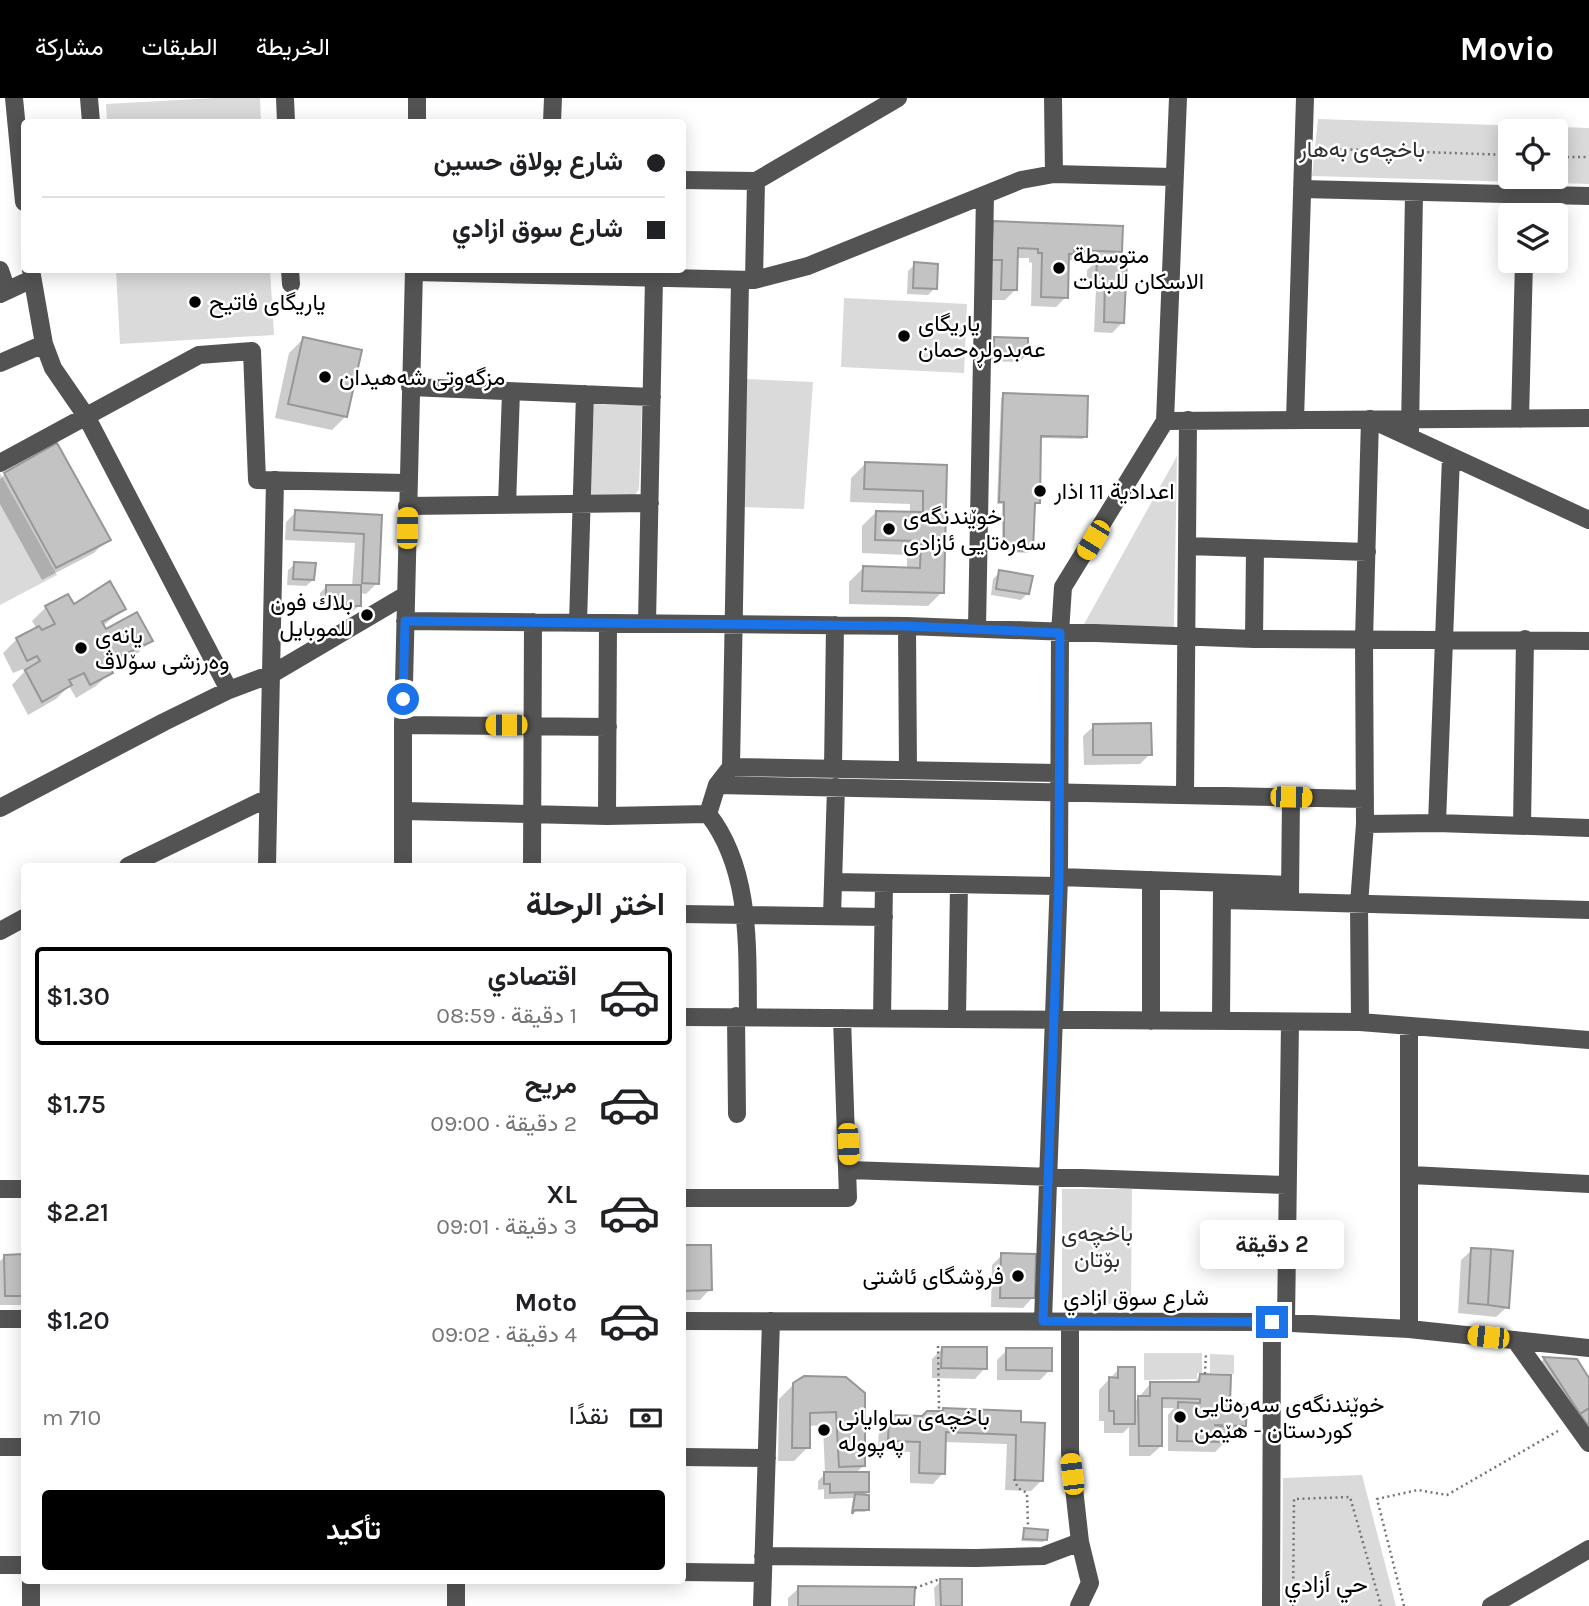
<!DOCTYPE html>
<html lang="ar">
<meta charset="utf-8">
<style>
:root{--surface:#fff;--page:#f6f6f6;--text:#202124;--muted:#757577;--line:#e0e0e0;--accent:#000}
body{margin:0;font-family:Karla,Vazirmatn,sans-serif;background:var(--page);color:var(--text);direction:rtl;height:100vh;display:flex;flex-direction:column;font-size:26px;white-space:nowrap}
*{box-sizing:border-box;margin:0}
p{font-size:23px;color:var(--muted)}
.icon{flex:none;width:38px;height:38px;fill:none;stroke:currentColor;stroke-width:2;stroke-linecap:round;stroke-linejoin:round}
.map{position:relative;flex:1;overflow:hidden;direction:ltr}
.panel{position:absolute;left:21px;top:765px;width:665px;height:721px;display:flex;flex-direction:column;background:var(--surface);border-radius:7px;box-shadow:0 4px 18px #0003;direction:rtl}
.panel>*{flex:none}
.top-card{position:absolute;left:21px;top:21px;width:665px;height:154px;border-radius:7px;box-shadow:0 4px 18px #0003;direction:rtl;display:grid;align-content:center;height:154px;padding:0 21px;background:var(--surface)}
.buttons{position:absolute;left:1498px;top:21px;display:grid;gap:14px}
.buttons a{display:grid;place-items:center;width:70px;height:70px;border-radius:7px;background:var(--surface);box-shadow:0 4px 18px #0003;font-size:35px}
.end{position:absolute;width:32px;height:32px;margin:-16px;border:9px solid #1a73e8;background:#fff;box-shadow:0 0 0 4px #fff}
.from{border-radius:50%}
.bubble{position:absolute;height:49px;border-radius:7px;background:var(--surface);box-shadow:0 4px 18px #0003;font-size:23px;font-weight:600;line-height:49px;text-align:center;direction:rtl}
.car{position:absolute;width:21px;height:42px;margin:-21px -10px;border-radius:9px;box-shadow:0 0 5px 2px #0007;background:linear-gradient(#f5c518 24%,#345 0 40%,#f5c518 0 76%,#345 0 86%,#f5c518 0)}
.top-card b{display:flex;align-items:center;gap:24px;height:66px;font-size:26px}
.top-card b+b{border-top:2px solid var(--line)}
.top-card i{width:18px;height:18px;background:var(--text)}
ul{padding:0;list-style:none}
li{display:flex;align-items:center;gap:21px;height:98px;margin:0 14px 10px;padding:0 7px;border:4px solid transparent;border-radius:7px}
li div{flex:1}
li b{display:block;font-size:26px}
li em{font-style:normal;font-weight:600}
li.on{border-color:var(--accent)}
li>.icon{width:63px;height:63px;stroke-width:1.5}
h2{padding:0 21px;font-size:32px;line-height:84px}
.pay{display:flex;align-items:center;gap:18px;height:77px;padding:0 21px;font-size:26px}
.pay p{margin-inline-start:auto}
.button{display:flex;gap:14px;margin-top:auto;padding:14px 21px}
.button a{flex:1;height:80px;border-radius:7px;background:var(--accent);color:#fff;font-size:28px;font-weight:600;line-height:80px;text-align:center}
header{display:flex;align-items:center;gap:42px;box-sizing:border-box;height:98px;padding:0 35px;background:var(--accent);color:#fff}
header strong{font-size:33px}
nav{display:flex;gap:38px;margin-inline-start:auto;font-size:24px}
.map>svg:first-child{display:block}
.green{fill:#dadada;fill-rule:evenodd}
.shadow{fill:#0003}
.building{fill:#c3c3c3;stroke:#979797;stroke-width:2}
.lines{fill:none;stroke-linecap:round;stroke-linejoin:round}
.path{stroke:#757575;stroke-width:2.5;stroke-dasharray:2 3.5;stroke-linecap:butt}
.minor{stroke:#535353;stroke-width:18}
.route{stroke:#1a73e8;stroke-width:9}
.poi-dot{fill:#000;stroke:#fff;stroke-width:2.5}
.labels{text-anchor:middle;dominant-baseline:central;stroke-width:5;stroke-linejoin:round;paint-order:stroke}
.park-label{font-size:23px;fill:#313131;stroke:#fff}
.poi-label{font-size:23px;fill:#000;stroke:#fff;text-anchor:start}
.street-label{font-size:23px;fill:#000;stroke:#fff}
.neighbourhood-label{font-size:24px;fill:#000;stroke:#fff}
</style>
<header>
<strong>Movio</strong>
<nav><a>الخريطة</a><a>الطبقات</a><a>مشاركة</a></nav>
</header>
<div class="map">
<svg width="1589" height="1508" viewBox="0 0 1589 1508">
<rect width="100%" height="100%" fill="#fff"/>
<!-- green -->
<path class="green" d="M215,0H260L261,24H107L106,6Z
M1318,21L1589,30V86L1312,78ZM1510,33H1556V79H1510Z
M116,172H270L274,237L120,246Z
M844,200L967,206L964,275L841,269Z
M747,281L813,284L804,411L741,409Z
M594,306L642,307L639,391L632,401L590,400Z
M1177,358L1174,529L1083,528Z
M0,375L57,477L0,507Z
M1062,1091H1132L1131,1206L1062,1205Z
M1144,1255H1202V1275H1197V1281L1144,1282Z
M1210,1256L1234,1257V1276L1210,1275Z
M1362,1377L1396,1508H1282L1283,1380Z"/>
<!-- shadow -->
<path class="shadow" d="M983,135L1120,153L1111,163L1122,225L1112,235L1094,234L1096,191H1087V172L1097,163L1067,162L1066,199L1056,209L1031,208L1032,165L1029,164V160H1016L1015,192L1005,202H991Z
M915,166L935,190L928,197L907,196L908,173Z
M303,241L346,318L332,332L275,320L289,255Z
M995,241L1026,258L1019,264L988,263V247Z
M1004,297L1085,338L1083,341L1040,340L1038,405L1033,407L1032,452L1029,455L1002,454V406H997L1001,300Z
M865,366L946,369L942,494L928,508L849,506V484L863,470L907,471V457L862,455V428L876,414L910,415V406L850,404L851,380Z
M5,376L108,441L94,455L42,482L0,406V381Z
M296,414L380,419L377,485L366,496L359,495L360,507L353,513H320V495L327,488L352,489L355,445L285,442L286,424Z
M295,466L313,482L306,488L287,487L288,472Z
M1000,474L1028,495L1021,502L991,497L993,481Z
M73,508L124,510L103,528L105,533L150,543L136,557L108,570L111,574L96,588L76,600L69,588L56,601L28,617L12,587L24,574L23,571L13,575L3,555L17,541L37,531L32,523L46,509Z
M1094,628L1150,656L1140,666L1084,667L1083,638Z
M682,1149L710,1191L700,1202H682Z
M1472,1152L1507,1209L1496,1219L1458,1215L1461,1162Z
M1002,1157L1033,1199L1023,1210L991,1209L992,1167Z
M5,1158H24L23,1207H0V1163Z
M942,1251L985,1270L975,1281L932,1280V1261Z
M1007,1252L1050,1272L1040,1282H997V1262Z
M1544,1261L1576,1263L1589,1283V1345L1534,1271Z
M1119,1271L1133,1306L1151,1285L1193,1286L1200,1278L1244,1327L1234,1338L1226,1337V1343L1215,1354L1168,1353V1317L1174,1310H1161V1348L1150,1358H1129V1329L1123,1335H1104V1323H1099V1292Z
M799,1281H845L863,1295V1368L855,1376L868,1394L863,1398L867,1412L865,1414H851L853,1400L824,1401V1391L818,1392V1383L825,1376L823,1327L808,1328V1349L794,1363H778L779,1301Z
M941,1315L1019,1326L1042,1382L1031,1393L1005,1392L1007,1346L944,1344L943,1375L933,1386L910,1385V1354L878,1352L879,1329L889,1318L923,1319Z
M1024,1432L1046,1441L1043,1444L1021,1443Z
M941,1483L960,1508H935L934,1490Z
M799,1490L912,1508H788V1500Z"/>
<!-- building -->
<path class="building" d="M993,123L1123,128L1122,154L1074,152V156H1069L1068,200L1041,199L1042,155H1038V151L1018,150L1017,192H1001L1002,162H991Z
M1097,160L1127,162L1124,225L1104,224L1105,182L1096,181Z
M914,164L938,166L937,191L913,190Z
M303,239L362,252L347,319L288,306Z
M994,239L1028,240V258L994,257Z
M1003,295L1088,298L1087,339L1041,338L1040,405H1035L1033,453L1004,452V404H999Z
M57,345L111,442L56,470L4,375Z
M865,364L947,367L944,495L862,493L863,468L920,470L921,443L875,442L876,413L923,414V393L864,391Z
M295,412L382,417L379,486L362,485L364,436L294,432Z
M294,464L316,465L314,482L293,481Z
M999,472L1033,478L1029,496L996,491Z
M110,483L126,511L102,524L106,531L137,514L153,543L108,564L113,575L90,587L84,575L69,582L72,587L42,604L25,572L40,563L37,558L27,563L16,540L39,528L42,532L55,526L45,508L68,496L74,506Z
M326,487H361V508L326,507Z
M1151,625L1152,657H1093V626Z
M682,1147H711L712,1192L682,1193Z
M1471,1150L1491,1151L1488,1207L1468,1205Z
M1491,1151L1513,1153L1509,1210L1488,1207Z
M1001,1155L1036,1156L1035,1200H1000Z
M24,1156V1198H5L4,1157Z
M942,1249H987V1271L941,1270Z
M1006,1250H1052V1273L1006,1272Z
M1543,1259L1577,1261L1589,1280V1310L1580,1316Z
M1118,1269H1135V1326H1114V1313H1109V1279L1118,1280Z
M1200,1276L1231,1277L1230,1306L1247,1307L1246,1328L1214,1327L1228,1329V1344L1177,1343L1178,1304L1200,1305V1301L1162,1300V1348H1139L1138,1298H1150V1284H1199Z
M846,1279L865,1295V1368L839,1369L836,1314L810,1315V1350H792L793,1285L804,1278Z
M943,1310L1021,1313V1324L1045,1325L1043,1383L1015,1382L1016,1337L946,1334L945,1376L919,1375L920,1344L888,1343L889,1317L922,1318L927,1313H943Z
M1589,1310V1329L1580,1316Z
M824,1374H869V1394L830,1395V1386H824Z
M855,1396L869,1397V1412H855L852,1416Z
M1024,1430L1048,1432L1047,1442L1023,1441Z
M940,1481H962V1508H941Z
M798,1488L915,1489L914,1508H798Z"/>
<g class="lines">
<!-- path -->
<path class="path" d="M1530,31V33
M1334,51L1510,57
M1556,59H1589
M938,1248L939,1312
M1205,1276L1206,1254
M1014,1381L1018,1390L1027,1395L1028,1429
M915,1490L940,1481
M1293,1508L1294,1401L1350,1399L1381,1508
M1404,1508L1377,1401L1418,1392L1447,1397L1558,1333"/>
<!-- minor -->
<path class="minor" d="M14,0L24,104
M89,0L91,24
M285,0L286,24
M1053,0L1054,76
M417,24V0
M552,24L553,0
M682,82L756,83L898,0
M1302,91L1589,98
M1525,117L1526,97
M0,172L7,193
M31,172L44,246L53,270L86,318L229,592
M290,172L291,186
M414,174L754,182L808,168L1021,82L1054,76L1172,79
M754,182L756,83
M0,196L32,181
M0,265L44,246
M410,289L652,299
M1520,321L1524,163
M1295,322L1305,0
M1165,323L1589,320
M1410,333L1414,95
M0,365L199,257L252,253L257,382L408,385
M507,407L511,294
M407,408L650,405
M1187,448L1367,454
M405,523L907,528L1254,541L1589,543
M578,525L585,296
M647,525L654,180
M907,528L908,672
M977,530L985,97
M1254,541L1255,451
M403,627L608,629
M731,669L1058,675
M833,671L835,527
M717,687L1365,701
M1185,697L1188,322
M0,710L164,624L229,592L272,576L406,497
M404,713L607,718L708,716
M708,716L717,687L731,669L740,183
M708,716C752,772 747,851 748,919
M607,718L608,525
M1437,725L1451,359
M1365,726L1437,725L1589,730
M1522,727L1525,541
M128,768L268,700
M267,768L275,382
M403,768V627L414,172
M532,768L533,524
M1059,779L1290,787
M1151,782V923
M833,784L1057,788
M1290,797L1291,699
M1222,802L1589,812
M682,816L884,819
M832,818L836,689
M0,833L24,820
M736,918L737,1016
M682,919L1360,924L1589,942
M882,920L884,786
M957,920L959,787
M1221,923L1222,790
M1360,924L1359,806L1365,726L1364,542L1370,321L1589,422
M849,1072L1287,1087
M1411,1077L1589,1086
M0,1091H24
M682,1100H848L842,920
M0,1221H24
M682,1223L1272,1224L1409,1231L1589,1250
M1043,1223L1059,779L1060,535L1063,489L1165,323L1178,0
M1070,1223V1354L1080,1444L1090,1485L1079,1508
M1286,1224L1290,924
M1409,1231V928
M1515,1242L1589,1345
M0,1349H24
M682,1359L767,1360
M763,1458L976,1460L1043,1458L1080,1444
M0,1467H24
M682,1474L763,1475
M31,1482V1508
M456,1508V1482
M762,1508L771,1223
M1271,1508L1272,1224
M1491,1508L1589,1451"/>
</g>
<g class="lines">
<!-- route -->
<path class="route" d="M403,601L405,523L906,528L1060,535L1059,779L1043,1223L1272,1224"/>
</g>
<!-- markers -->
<g class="poi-dot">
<circle cx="1059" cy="170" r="7"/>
<circle cx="195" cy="204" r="7"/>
<circle cx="904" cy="238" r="7"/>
<circle cx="325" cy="279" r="7"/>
<circle cx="1040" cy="393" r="7"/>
<circle cx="889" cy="431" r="7"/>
<circle cx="367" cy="517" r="7"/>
<circle cx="81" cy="550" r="7"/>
<circle cx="1018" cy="1178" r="7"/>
<circle cx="1180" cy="1319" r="7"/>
<circle cx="824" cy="1332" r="7"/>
</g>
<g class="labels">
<!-- park labels -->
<g class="park-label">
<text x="1362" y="51">باخچەی بەهار</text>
<text x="1097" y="1135">باخچەی<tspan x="1097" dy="26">بۆتان</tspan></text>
</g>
<!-- poi labels -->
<g class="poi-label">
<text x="1073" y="157">متوسطة<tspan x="1073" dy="26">الاسكان للبنات</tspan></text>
<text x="209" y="204">یاریگای فاتیح</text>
<text x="918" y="225">یاریگای<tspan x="918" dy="26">عەبدولڕەحمان</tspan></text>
<text x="339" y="279">مزگەوتی شەهیدان</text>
<text x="1054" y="393">اعدادية 11 اذار</text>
<text x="903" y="418">خوێندنگەی<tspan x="903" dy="26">سەرەتایی ئازادی</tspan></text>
<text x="353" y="504" text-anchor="end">بلاك فون<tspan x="353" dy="26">للموبايل</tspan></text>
<text x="95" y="537">یانەی<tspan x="95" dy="26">وەرزشی سۆلاڤ</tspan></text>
<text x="1004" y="1178" text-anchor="end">فرۆشگای ئاشتی</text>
<text x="1194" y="1306">خوێندنگەی سەرەتایی<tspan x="1194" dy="26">کوردستان - هێمن</tspan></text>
<text x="838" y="1319">باخچەی ساوایانی<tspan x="838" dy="26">پەپوولە</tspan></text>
</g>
<!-- street labels -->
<g class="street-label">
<text x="1136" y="1199">شارع سوق ازادي</text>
</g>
<!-- neighbourhood labels -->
<g class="neighbourhood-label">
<text x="1326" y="1486">حي أزادي</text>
</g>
</g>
</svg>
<div class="buttons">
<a><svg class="icon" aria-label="locate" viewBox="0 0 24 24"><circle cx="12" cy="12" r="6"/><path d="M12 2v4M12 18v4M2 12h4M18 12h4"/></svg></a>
<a><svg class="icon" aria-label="layers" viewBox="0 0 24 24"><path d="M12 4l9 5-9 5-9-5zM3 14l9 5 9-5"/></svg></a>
</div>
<i class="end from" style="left:403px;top:601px"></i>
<i class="end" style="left:1272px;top:1224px"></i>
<div class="bubble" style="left:1200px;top:1122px;width:144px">2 دقيقة</div>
<i class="car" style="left:407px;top:430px;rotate:1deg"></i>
<i class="car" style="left:1093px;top:442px;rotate:211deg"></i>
<i class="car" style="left:506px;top:627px;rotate:270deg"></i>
<i class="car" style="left:1291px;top:699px;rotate:91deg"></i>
<i class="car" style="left:848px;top:1046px;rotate:177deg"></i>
<i class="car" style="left:1488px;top:1239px;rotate:276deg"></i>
<i class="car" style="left:1072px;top:1376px;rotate:353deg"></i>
<div class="top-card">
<b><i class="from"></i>شارع بولاق حسين</b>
<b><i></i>شارع سوق ازادي</b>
</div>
<section class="panel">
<h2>اختر الرحلة</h2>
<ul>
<li class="on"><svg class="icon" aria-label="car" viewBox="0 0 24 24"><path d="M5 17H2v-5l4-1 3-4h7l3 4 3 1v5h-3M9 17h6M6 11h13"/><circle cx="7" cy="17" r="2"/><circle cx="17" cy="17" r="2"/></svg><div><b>اقتصادي</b><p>1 دقيقة · 08:59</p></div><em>$1.30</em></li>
<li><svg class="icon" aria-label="car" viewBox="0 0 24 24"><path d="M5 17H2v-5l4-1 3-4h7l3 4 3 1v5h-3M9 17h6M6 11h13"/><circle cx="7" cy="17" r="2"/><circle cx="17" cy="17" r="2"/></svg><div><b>مريح</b><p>2 دقيقة · 09:00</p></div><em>$1.75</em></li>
<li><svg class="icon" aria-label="car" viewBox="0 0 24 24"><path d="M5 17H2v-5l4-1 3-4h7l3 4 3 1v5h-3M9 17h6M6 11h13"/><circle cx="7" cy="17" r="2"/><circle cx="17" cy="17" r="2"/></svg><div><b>XL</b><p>3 دقيقة · 09:01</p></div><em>$2.21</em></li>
<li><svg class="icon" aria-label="car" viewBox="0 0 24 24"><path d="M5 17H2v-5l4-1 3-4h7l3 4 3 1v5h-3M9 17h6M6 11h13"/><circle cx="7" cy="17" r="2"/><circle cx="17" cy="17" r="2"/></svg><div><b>Moto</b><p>4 دقيقة · 09:02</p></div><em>$1.20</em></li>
</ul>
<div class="pay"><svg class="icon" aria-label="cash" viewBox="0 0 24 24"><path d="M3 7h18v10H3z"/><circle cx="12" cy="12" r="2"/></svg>نقدًا<p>710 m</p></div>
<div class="button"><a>تأكيد</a></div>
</section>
</div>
